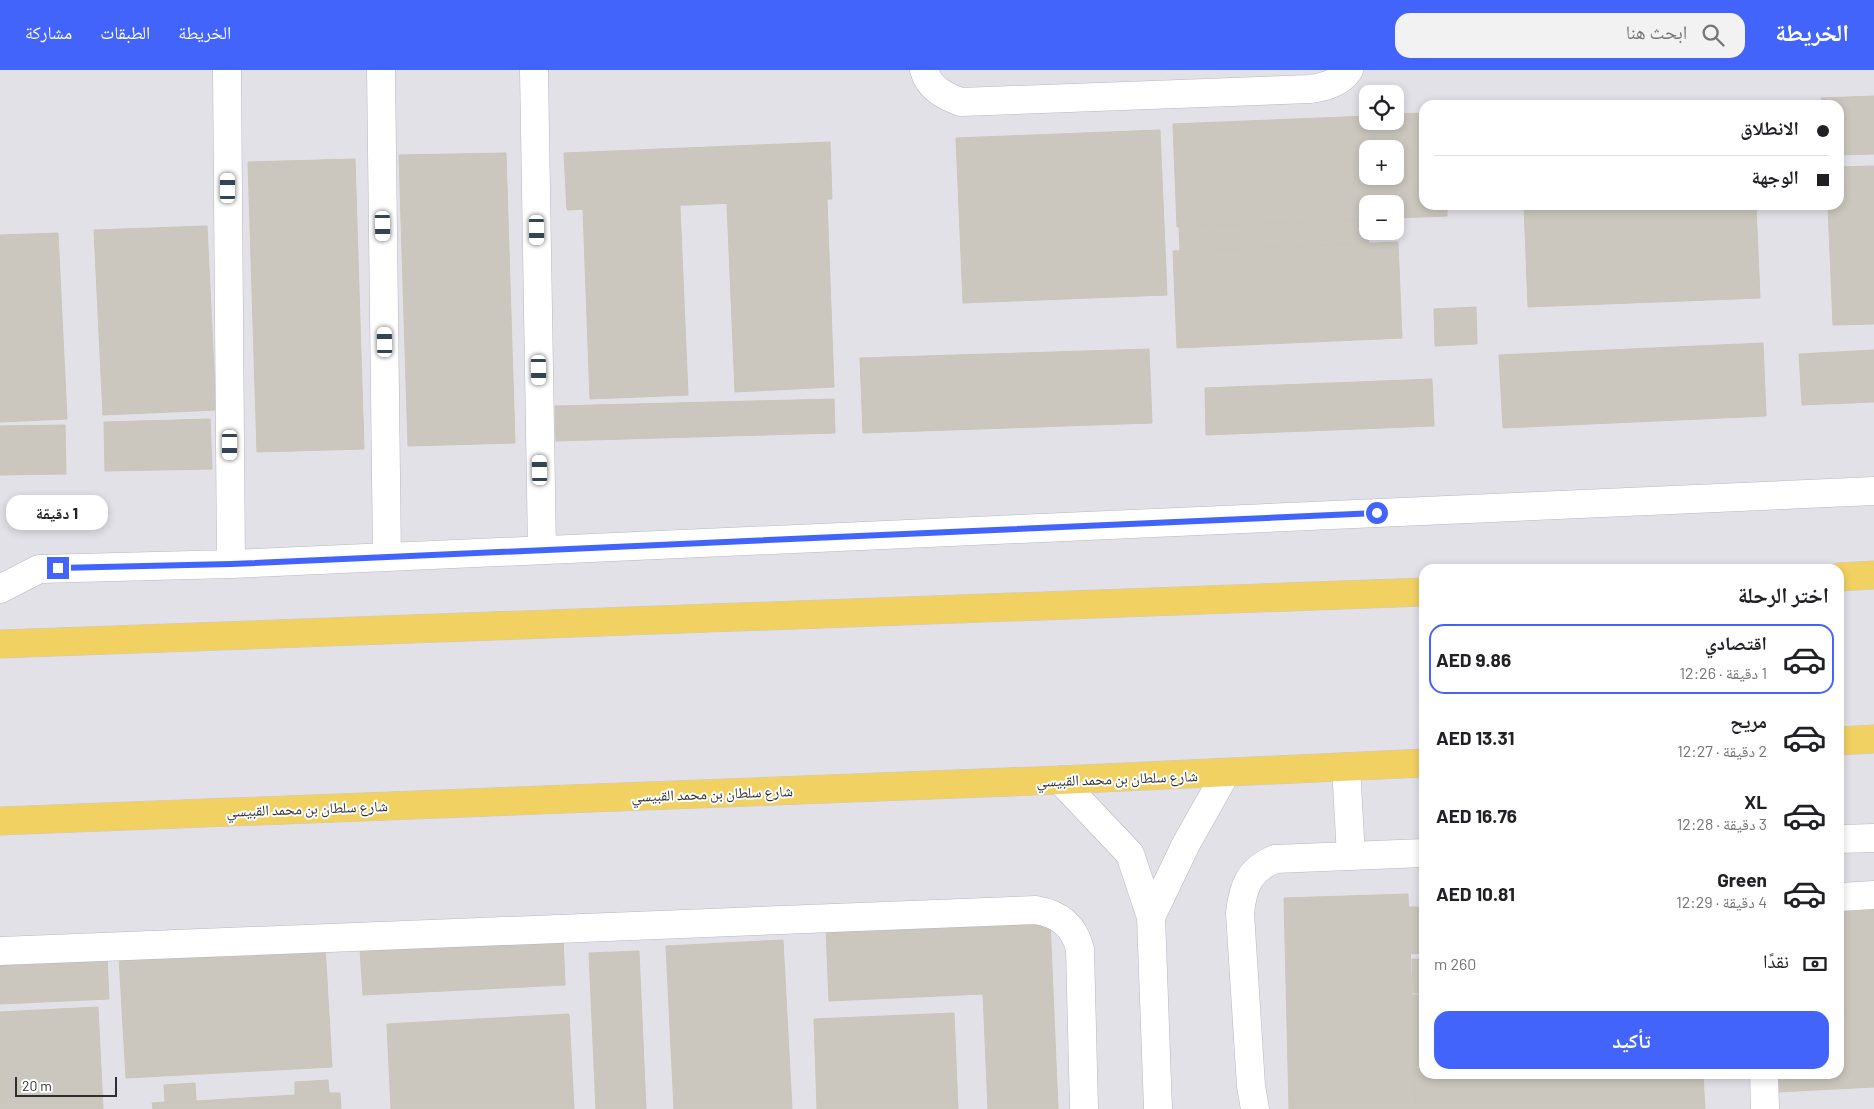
<!DOCTYPE html>
<html lang="ar">
<meta charset="utf-8">
<style>
:root{--surface:#fff;--page:#f2f2f2;--text:#202124;--muted:#757577;--line:#e0e0e0;--accent:#4264fb}
body{margin:0;font-family:Barlow,"Noto Naskh Arabic",sans-serif;background:var(--page);color:var(--text);direction:rtl;height:100vh;display:flex;flex-direction:column;font-size:19px;white-space:nowrap}
*{box-sizing:border-box;margin:0}
p{font-size:16px;color:var(--muted)}
.icon{flex:none;width:28px;height:28px;fill:none;stroke:currentColor;stroke-width:2;stroke-linecap:round;stroke-linejoin:round}
.map{position:relative;flex:1;overflow:hidden;direction:ltr}
.details{position:absolute;left:1419px;top:494px;width:425px;height:515px;display:flex;flex-direction:column;background:var(--surface);border-radius:15px;box-shadow:0 2px 8px #0003;direction:rtl}
.details>*{flex:none}
.guide{position:absolute;left:1419px;top:30px;width:425px;height:110px;border-radius:15px;box-shadow:0 2px 8px #0003;direction:rtl;display:grid;align-content:center;height:110px;padding:0 15px;background:var(--surface)}
.buttons{position:absolute;left:1359px;top:15px;display:grid;gap:10px}
.buttons a{display:grid;place-items:center;width:45px;height:45px;border-radius:10px;background:var(--surface);box-shadow:0 2px 8px #0003;font-size:25px}
.scale{position:absolute;left:15px;bottom:12px;width:102px;box-sizing:border-box;padding-left:5px;border:2px solid #2e2e2e;border-top:0;font-size:14px;line-height:18px;white-space:nowrap;color:#2e2e2e;-webkit-text-stroke:4px #fff;paint-order:stroke}
.end{position:absolute;width:22px;height:22px;margin:-11px;border:6px solid #4264fb;background:#fff;box-shadow:0 0 0 2px #fff}
.from{border-radius:50%}
.bubble{position:absolute;height:35px;border-radius:15px;background:var(--surface);box-shadow:0 2px 8px #0003;font-size:16px;font-weight:700;line-height:35px;text-align:center;direction:rtl}
.car{position:absolute;width:15px;height:30px;margin:-15px -8px;border-radius:6px;box-shadow:0 0 4px 1px #0007;background:linear-gradient(#fff 24%,#345 0 40%,#fff 0 76%,#345 0 86%,#fff 0)}
.guide b{display:flex;align-items:center;gap:18px;height:48px;font-size:19px}
.guide b+b{border-top:1px solid var(--line)}
.guide i{width:12px;height:12px;background:var(--text)}
ul{padding:0;list-style:none}
li{display:flex;align-items:center;gap:15px;height:70px;margin:0 10px 8px;padding:0 5px;border:2px solid transparent;border-radius:15px}
li div{flex:1}
li b{display:block;font-size:19px}
li em{font-style:normal;font-weight:700}
li.on{border-color:var(--accent)}
li>.icon{width:45px;height:45px;stroke-width:1.5}
h2{padding:0 15px;font-size:22px;line-height:60px}
.pay{display:flex;align-items:center;gap:12px;height:55px;padding:0 15px;font-size:19px}
.pay p{margin-inline-start:auto}
.primary-button{display:flex;gap:10px;margin-top:auto;padding:10px 15px}
.primary-button a{flex:1;height:58px;border-radius:15px;background:var(--accent);color:#fff;font-size:20px;font-weight:700;line-height:58px;text-align:center}
header{display:flex;align-items:center;gap:30px;box-sizing:border-box;height:70px;padding:0 25px;background:var(--accent);color:#fff}
header strong{font-size:24px}
nav{display:flex;gap:28px;margin-inline-start:auto;font-size:18px}
.search{width:350px;height:45px;background:var(--page);display:flex;align-items:center;gap:12px;box-sizing:border-box;padding:0 18px;border-radius:15px;color:var(--muted);font-size:19px}
.map>svg:first-child{display:block}
.industrial{fill:#e3e1e8;fill-rule:evenodd}
.building{fill:#cbc7bf;stroke:#cbc5ba;fill-rule:evenodd}
.lines{fill:none;stroke-linecap:round;stroke-linejoin:round}
.minor-casing{stroke:#b4b7c1;stroke-width:29}
.major-casing{stroke:#c9c9c9;stroke-width:29}
.minor{stroke:#fff;stroke-width:28}
.major{stroke:#f2d163;stroke-width:28}
.route{stroke:#4264fb;stroke-width:6}
.labels{text-anchor:middle;dominant-baseline:central;stroke-width:4;stroke-linejoin:round;paint-order:stroke}
.street-label{font-size:15px;fill:#2e2e2e;stroke:#fff}
</style>
<header>
<strong>الخريطة</strong>
<div class="search"><svg class="icon" aria-label="search" viewBox="0 0 24 24"><circle cx="10" cy="10" r="6"/><path d="M15 15l6 6"/></svg>ابحث هنا</div>
<nav><a>الخريطة</a><a>الطبقات</a><a>مشاركة</a></nav>
</header>
<div class="map">
<svg width="1874" height="1039" viewBox="0 0 1874 1039">
<rect width="100%" height="100%" fill="#efe9e1"/>
<!-- industrial -->
<path class="industrial" d="M0,0H1874V1039H0ZM1368,24H1395V51H1368ZM1424,35H1839V135H1424ZM1368,79H1395V106H1368ZM1368,134H1395V161H1368ZM1424,499H1839V1004H1424Z"/>
<!-- building -->
<path class="building" d="M1874,26V84L1839,85V35H1822L1821,28Z
M1424,43V135H1447V146L1395,148V134H1368V149L1177,157L1173,54L1368,46V51H1395V44ZM1368,79H1395V106H1368Z
M1160,60L1167,225L963,233L956,68Z
M830,72L832,129L567,140L564,83Z
M506,83L515,373L408,376L399,85Z
M355,89L364,379L257,382L248,92Z
M1874,96V254L1833,255L1828,135H1839V97Z
M827,130L834,317L735,322L727,134Z
M1524,135H1756L1760,228L1528,237Z
M680,136L688,325L590,329L583,140Z
M1368,149L1369,173L1180,181L1179,157Z
M207,156L216,340L103,345L94,160Z
M58,163L67,349L0,352V165Z
M1398,172L1402,268L1177,278L1173,181Z
M1476,237L1477,274L1435,276L1434,239Z
M1763,273L1766,346L1503,358L1499,285Z
M1149,279L1152,353L863,363L860,288Z
M1874,280V332L1802,335L1799,284Z
M1432,309L1434,356L1206,365L1205,318Z
M834,329L835,363L556,371L555,336Z
M210,349L212,399L105,401L104,352Z
M65,355L66,404L0,405V356Z
M1408,824L1412,925H1424V996L1414,997L1415,1039H1289L1284,828Z
M1874,835V1017L1777,1022L1776,1004H1839V837Z
M1409,837H1424V883L1410,884Z
M1050,850L1058,1039H988L983,924L829,931L826,859Z
M563,868L565,915L363,925L360,878Z
M783,870L792,1039H674L666,876Z
M325,875L332,997L126,1008L119,887Z
M639,881L646,1039H596L589,883Z
M107,888L109,929L0,934V893Z
M1412,889H1424V923H1413Z
M98,937L103,1039H0V942Z
M954,943L958,1039H817L814,949Z
M569,944L574,1039H391L387,954Z
M1414,998H1424V1004H1703L1705,1039H1415Z
M328,1010L329,1023H340L341,1039H153L152,1033L165,1032L164,1015L195,1013L196,1031L295,1025V1012Z"/>
<g class="lines">
<defs>
<path id="minor" d="M227,0L231,494
M381,0L387,487
M534,0L542,480
M924,0C929,18 944,26 961,32L1310,19C1325,17 1340,13 1349,0
M0,519L39,499L231,494L1874,421
M1346,697L1351,786
M1060,710L1130,784L1151,847L1158,1039
M1839,769L1874,768
M1839,827L1874,825
M1151,847L1186,774L1226,703
M0,881L1036,840C1060,844 1074,856 1080,879L1084,1039
M1764,1004L1765,1039
M1255,1039L1251,1016L1240,843C1243,816 1249,800 1275,789L1424,783"/>
<path id="major" d="M1839,507L1874,505
M0,574L1424,522
M1839,671L1874,669
M0,751L1060,710L1424,693"/>
</defs>
<!-- minor casing -->
<use href="#minor" class="minor-casing"/>
<!-- major casing -->
<use href="#major" class="major-casing"/>
<!-- minor -->
<use href="#minor" class="minor"/>
<!-- major -->
<use href="#major" class="major"/>
</g>
<g class="lines">
<!-- route -->
<path class="route" d="M58,498L231,494L1377,443"/>
</g>
<g class="labels">
<!-- street labels -->
<g class="street-label">
<text transform="translate(1117 708) rotate(-2)">شارع سلطان بن محمد القبيسي</text>
<text transform="translate(712 723) rotate(-2)">شارع سلطان بن محمد القبيسي</text>
<text transform="translate(307 738) rotate(-2)">شارع سلطان بن محمد القبيسي</text>
</g>
</g>
</svg>
<div class="buttons">
<a><svg class="icon" aria-label="locate" viewBox="0 0 24 24"><circle cx="12" cy="12" r="6"/><path d="M12 2v4M12 18v4M2 12h4M18 12h4"/></svg></a>
<a>+</a>
<a>−</a>
</div>
<div class="scale">20 m</div>
<i class="end from" style="left:1377px;top:443px"></i>
<i class="end" style="left:58px;top:498px"></i>
<div class="bubble" style="left:6px;top:425px;width:102px">1 دقيقة</div>
<i class="car" style="left:228px;top:118px;rotate:0deg"></i>
<i class="car" style="left:383px;top:156px;rotate:179deg"></i>
<i class="car" style="left:537px;top:160px;rotate:179deg"></i>
<i class="car" style="left:385px;top:272px;rotate:359deg"></i>
<i class="car" style="left:539px;top:300px;rotate:179deg"></i>
<i class="car" style="left:230px;top:375px;rotate:180deg"></i>
<i class="car" style="left:540px;top:400px;rotate:359deg"></i>
<div class="guide">
<b><i class="from"></i>الانطلاق</b>
<b><i></i>الوجهة</b>
</div>
<section class="details">
<h2>اختر الرحلة</h2>
<ul>
<li class="on"><svg class="icon" aria-label="car" viewBox="0 0 24 24"><path d="M5 17H2v-5l4-1 3-4h7l3 4 3 1v5h-3M9 17h6M6 11h13"/><circle cx="7" cy="17" r="2"/><circle cx="17" cy="17" r="2"/></svg><div><b>اقتصادي</b><p>1 دقيقة · 12:26</p></div><em>AED 9.86</em></li>
<li><svg class="icon" aria-label="car" viewBox="0 0 24 24"><path d="M5 17H2v-5l4-1 3-4h7l3 4 3 1v5h-3M9 17h6M6 11h13"/><circle cx="7" cy="17" r="2"/><circle cx="17" cy="17" r="2"/></svg><div><b>مريح</b><p>2 دقيقة · 12:27</p></div><em>AED 13.31</em></li>
<li><svg class="icon" aria-label="car" viewBox="0 0 24 24"><path d="M5 17H2v-5l4-1 3-4h7l3 4 3 1v5h-3M9 17h6M6 11h13"/><circle cx="7" cy="17" r="2"/><circle cx="17" cy="17" r="2"/></svg><div><b>XL</b><p>3 دقيقة · 12:28</p></div><em>AED 16.76</em></li>
<li><svg class="icon" aria-label="car" viewBox="0 0 24 24"><path d="M5 17H2v-5l4-1 3-4h7l3 4 3 1v5h-3M9 17h6M6 11h13"/><circle cx="7" cy="17" r="2"/><circle cx="17" cy="17" r="2"/></svg><div><b>Green</b><p>4 دقيقة · 12:29</p></div><em>AED 10.81</em></li>
</ul>
<div class="pay"><svg class="icon" aria-label="cash" viewBox="0 0 24 24"><path d="M3 7h18v10H3z"/><circle cx="12" cy="12" r="2"/></svg>نقدًا<p>260 m</p></div>
<div class="primary-button"><a>تأكيد</a></div>
</section>
</div>
